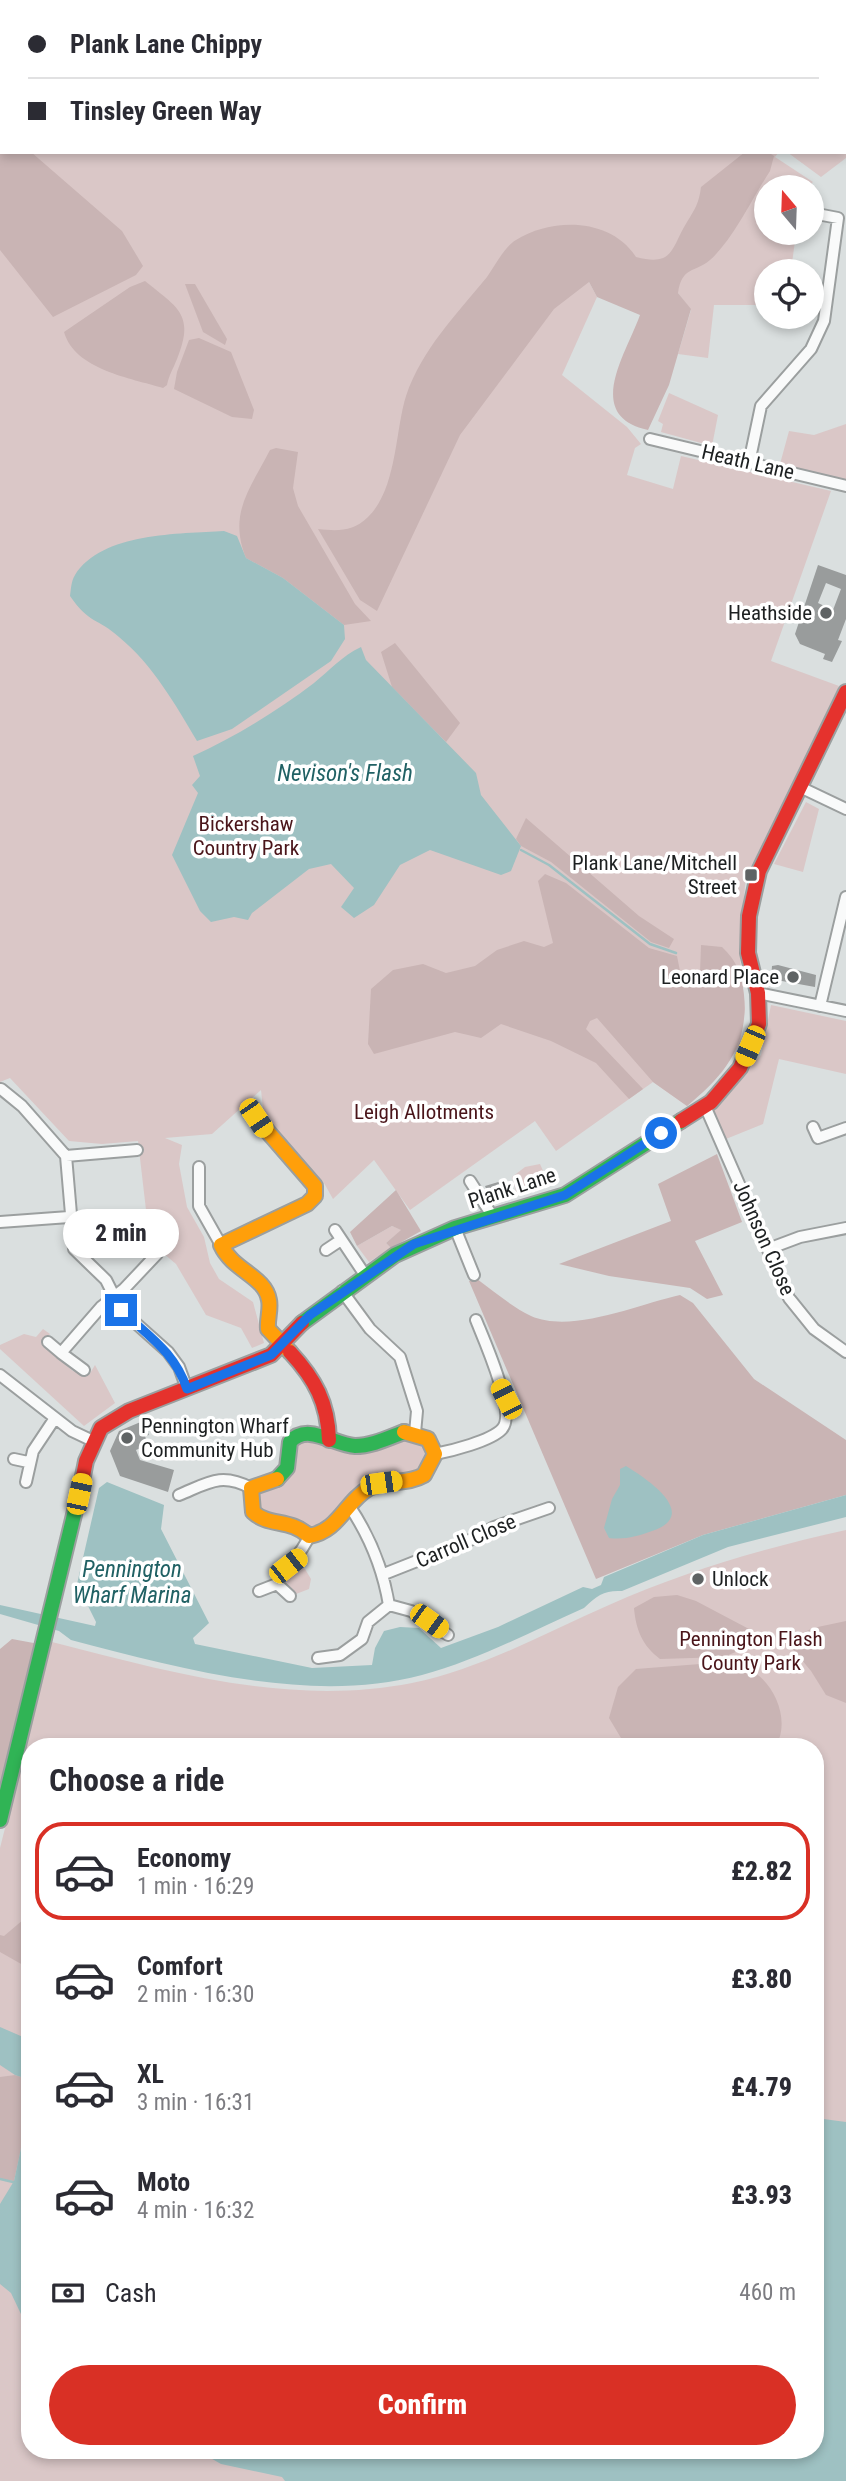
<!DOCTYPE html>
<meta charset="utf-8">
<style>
:root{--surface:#fff;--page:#f7f7f7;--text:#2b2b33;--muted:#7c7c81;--line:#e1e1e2;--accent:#d93025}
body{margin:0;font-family:"Roboto Condensed",sans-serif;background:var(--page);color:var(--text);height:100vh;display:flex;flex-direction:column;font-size:26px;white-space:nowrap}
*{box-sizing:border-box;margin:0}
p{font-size:23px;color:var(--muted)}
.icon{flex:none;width:38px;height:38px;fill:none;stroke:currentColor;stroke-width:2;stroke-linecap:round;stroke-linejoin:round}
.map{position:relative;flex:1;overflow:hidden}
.drawer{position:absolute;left:21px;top:1738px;width:803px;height:721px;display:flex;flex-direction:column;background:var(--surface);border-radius:28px;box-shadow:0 4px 10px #0003}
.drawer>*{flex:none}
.guide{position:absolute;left:0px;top:0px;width:847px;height:154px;box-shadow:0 4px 10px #0003;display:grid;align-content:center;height:154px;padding:0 28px;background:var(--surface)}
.needle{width:46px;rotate:341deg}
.controls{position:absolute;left:754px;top:175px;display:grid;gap:14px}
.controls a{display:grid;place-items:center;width:70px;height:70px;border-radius:50%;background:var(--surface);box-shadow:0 4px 10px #0003;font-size:35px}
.end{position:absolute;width:32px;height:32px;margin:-16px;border:9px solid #1a73e8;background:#fff;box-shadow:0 0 0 4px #fff}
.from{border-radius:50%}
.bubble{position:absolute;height:49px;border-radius:24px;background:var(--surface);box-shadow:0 4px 10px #0003;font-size:23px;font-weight:800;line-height:49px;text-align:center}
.car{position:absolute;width:21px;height:42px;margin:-21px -10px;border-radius:9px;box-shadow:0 0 5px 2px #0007;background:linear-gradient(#f5c518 24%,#345 0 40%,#f5c518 0 76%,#345 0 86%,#f5c518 0)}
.guide b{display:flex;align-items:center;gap:24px;height:66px;font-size:26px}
.guide b+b{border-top:2px solid var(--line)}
.guide i{width:18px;height:18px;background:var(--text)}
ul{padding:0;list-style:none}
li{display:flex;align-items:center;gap:21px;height:98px;margin:0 14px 10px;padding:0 14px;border:4px solid transparent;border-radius:28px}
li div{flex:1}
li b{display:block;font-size:26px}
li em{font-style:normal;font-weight:800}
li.active{border-color:var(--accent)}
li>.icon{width:63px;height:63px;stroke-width:1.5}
h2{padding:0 28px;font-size:32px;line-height:84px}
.pay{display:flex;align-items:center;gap:18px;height:77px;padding:0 28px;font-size:26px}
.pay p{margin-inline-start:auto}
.action{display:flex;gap:14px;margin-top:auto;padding:14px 28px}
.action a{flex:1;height:80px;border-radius:42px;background:var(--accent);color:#fff;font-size:28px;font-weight:800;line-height:80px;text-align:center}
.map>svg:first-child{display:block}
.green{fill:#dac7c7;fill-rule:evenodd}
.forest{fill:#c9b4b4}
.water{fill:#9ec1c2}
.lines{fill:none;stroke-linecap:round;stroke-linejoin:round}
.stream{stroke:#9ec1c2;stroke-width:2.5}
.building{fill:#999c9c;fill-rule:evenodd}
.street-casing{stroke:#9b9f9f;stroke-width:14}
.fast-casing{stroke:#9b9f9f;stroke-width:18}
.slow-casing{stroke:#9b9f9f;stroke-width:18}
.jam-casing{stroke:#9b9f9f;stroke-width:18}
.street{stroke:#f9fafa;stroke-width:10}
.fast{stroke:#30b455;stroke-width:14}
.slow{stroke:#ff9f0a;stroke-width:14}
.jam{stroke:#e5322d;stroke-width:14}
.route{stroke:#1a73e8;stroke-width:9}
.poi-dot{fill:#5f6364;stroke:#fff;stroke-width:2.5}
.labels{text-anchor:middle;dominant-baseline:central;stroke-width:7;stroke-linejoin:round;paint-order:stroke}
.street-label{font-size:21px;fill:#1d2021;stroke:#fff}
.poi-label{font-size:21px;fill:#1d2021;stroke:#fff;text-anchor:end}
.park-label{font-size:21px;fill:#4a151a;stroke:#fff}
.water-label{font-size:23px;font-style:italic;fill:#206164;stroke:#fff}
</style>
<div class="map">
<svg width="846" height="2481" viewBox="0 0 846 2481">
<rect width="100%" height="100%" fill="#dadfdf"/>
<!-- green -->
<path class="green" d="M0,0H846V158L821,177L787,152H845V2H2V152H779L775,157L813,182L808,187H766V233H796L791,271H766V305H714L708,358L678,354L691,310L678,293L589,282L597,297L562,375L627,427L641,444L635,448L627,475L673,489L681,456L831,491L771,661L839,686L816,743L746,876L739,948L745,1009L740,1044L722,1072L687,1106L653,1082L556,1151L535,1121L410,1210L374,1160L333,1199L324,1183L264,1118L261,1090L212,1134L165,1138L182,1145L179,1164L187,1207L204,1237L210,1263L219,1279L253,1302L264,1343L252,1348L241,1328L206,1315L176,1264L157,1248L148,1227L138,1141L102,1144L69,1141L10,1078L0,1082Z
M669,393L718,415L712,446L661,432L663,424L658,421Z
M846,424V481L780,464L789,431L814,435Z
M806,802L819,809L803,872L774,864Z
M771,1005L846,1021V1074L779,1059L763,1124L726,1139L712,1109L761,1055Z
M540,1164L550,1186L517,1195L512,1177L525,1167Z
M392,1226L402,1230L386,1243L391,1248L369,1262L357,1246Z
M43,1329L50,1334L42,1344L73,1371L89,1375L95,1365L115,1403L84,1426L0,1349V1345L24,1334L36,1337Z
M404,1436L421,1439L430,1453L419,1475L397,1476L325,1528L317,1531L265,1517L253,1502L257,1492L274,1485L297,1441L309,1439L325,1445Z
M846,1530V2481H0V1848L52,1642C170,1672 290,1707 412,1683C481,1669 545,1633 609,1605C685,1571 765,1548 846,1530ZM30,1746H816V2450H30Z
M296,1564L305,1569L311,1579L309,1589L296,1594L287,1586L285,1576Z"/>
<!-- forest -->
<path class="forest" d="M0,0H128L2,2V152H31L122,231L143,266L136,275L53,317L0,250Z
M745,152H768L774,156L770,171C753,197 733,240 710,260C695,273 682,266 678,293L691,309L669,385L648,430C583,416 626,354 640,315L597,297L589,282L554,309L460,435L377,611L360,600L318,529C337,531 353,532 368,517C397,489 395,431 406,396C422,349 456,315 487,277C495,266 504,247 516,240C553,217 611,218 636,257C674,267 671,248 687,222C695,209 699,203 701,187Z
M145,281C178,308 195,314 177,359C173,369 169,375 167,385L163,388C131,378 75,370 64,332L130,287Z
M185,284H195L227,339L225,345L203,332Z
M199,338L231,352L254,410L252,419L232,417L174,389L177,372L189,340Z
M276,448L298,452L293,488L298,506L355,604L371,621L344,625L283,578L246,558C228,513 250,489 270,450Z
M395,643L460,723L446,742L392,687L381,652Z
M526,818L639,916L674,939L669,948L651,942L551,862L521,846L516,839Z
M545,874L566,883L649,948L677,956L680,971L693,984L700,973L701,945L722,947C737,961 742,975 744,995C749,1045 724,1076 687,1106L653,1082L597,1018L590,1021L586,1029L643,1089L629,1099L596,1063L551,1041L501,1024L481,1038L455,1032L374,1054L368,1044L371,989L393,970L423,964L446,973L475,966L497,950L524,941L544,947L553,943L538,881Z
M717,1154L742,1222L695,1241L723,1295L707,1299L690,1288L609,1276L559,1264L671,1221L658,1184Z
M396,1190L421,1231L391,1248L386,1243L401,1230L392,1226L357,1246L350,1232Z
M477,1279C495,1292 512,1307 531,1316C572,1334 639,1304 680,1295L693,1303L754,1379L846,1440V1495L703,1535L596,1579L469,1281Z
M677,1595L696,1601L749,1629L747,1647L724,1657L660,1659C642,1645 636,1630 634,1608L654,1597Z
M846,1621V1703L826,1695L811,1671L786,1641L813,1628Z
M12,1639L39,1644L0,1801V1649Z
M713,1663C721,1663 733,1662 741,1665C772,1676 792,1718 776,1746H652L647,1741L621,1738L609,1718L618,1687L636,1669Z
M30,1914V1969L0,1952V1935L4,1936Z
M15,2075L30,2080V2143L21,2148L14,2181L0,2179V2077Z"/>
<!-- water -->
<path class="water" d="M224,531L237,536L246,558L283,578L344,625L345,639L331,661L232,729L197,741C175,704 153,665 119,637C98,618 89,624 70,596C71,590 71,581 75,575C102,532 180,534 224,531Z
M361,647L366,660L476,773L481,795L521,846L511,871L501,875L430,850L400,865L374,905L354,918L341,907L354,888L331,864L309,869L252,913L248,920L234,917L211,922L200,911L172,855L198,793L192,785L200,776L193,756C235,737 277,711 314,683C330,670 342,656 361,647Z
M626,1466C649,1480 700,1515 652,1531C638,1536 625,1540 609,1538L604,1528L612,1499L620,1485V1469Z
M107,1482L164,1505L161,1529L209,1623L193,1638L195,1644L312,1668L372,1665L375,1648L384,1631L400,1627L419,1628L441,1648L498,1627L583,1587L592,1589L601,1585L604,1577L703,1535L846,1495V1517L728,1547L622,1591C605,1590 597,1595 584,1608C532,1631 478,1660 422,1675C310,1705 179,1668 71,1640L59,1631L0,1614V1605L95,1626L96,1622L77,1584L99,1488Z
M0,2027L30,2040V2080L15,2075L0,2065Z
M816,2118L846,2122V2481H285L282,2477L221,2464L207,2456L176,2458L132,2450H816Z
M30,2143V2358L29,2331L11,2293L0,2284V2204L14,2181L21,2148Z"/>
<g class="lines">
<!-- stream -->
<path class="stream" d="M521,850L549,865L650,944L676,953
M0,2179L17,2183"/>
</g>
<!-- building -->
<path class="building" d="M818,565L846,575V619L838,640L842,641L832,662L823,659L825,654L800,644L795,634ZM826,583L841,589L833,610L818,603Z
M778,965L816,975L815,987L771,979L772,966Z
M505,1180L509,1192L490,1198L485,1186Z
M143,1421L149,1435L145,1436L148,1445L136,1450L140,1460L174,1470L168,1492L120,1476L110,1451L119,1431Z"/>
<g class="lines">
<defs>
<path id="street" d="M650,439L846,486
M749,463L761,406L811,349L824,321L838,218L812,213
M802,788L846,809
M758,993L846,1011
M820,1006L846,897
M1,1089L22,1106L66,1156L137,1150
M705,1106L789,1298L814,1329L846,1352
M813,1127L818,1138L846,1128
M66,1156L74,1249L106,1280L121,1310L168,1352L179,1367L187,1389
M199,1167V1206L221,1245
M470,1181L493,1217
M0,1222L69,1217
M455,1228L474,1275
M335,1230L365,1275
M768,1249L800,1237L846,1228
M326,1250L341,1240
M342,1291L370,1329L400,1357L417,1411L415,1433
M48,1342L61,1353
M84,1370L61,1353L101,1307L124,1289L157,1254
M0,1375L72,1431L93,1441
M435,1454C451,1451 491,1441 502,1429C517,1413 484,1340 476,1320
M14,1459L28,1462
M26,1482L33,1451L55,1418
M179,1495C208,1483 221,1472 251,1488
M384,1574L475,1538L494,1527L549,1508
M259,1591L277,1584
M290,1596L277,1584C285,1564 300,1559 309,1536
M389,1605L411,1611L448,1635
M318,1658L340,1655L362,1639L368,1622L389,1605C383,1569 370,1537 350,1507"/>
<path id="fast" d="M302,1323L395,1255L455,1228L565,1195L681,1121
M277,1479L287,1468L290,1442C307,1422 334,1445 355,1446C372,1446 388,1438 404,1432
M0,1820L81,1486"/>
<path id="slow" d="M256,1118L315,1186V1196L307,1204L221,1245C233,1271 265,1276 269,1300C271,1309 267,1319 268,1329L290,1352
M277,1479L251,1488L253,1512C269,1527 290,1518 309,1536C339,1531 345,1502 369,1488C387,1479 407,1485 424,1475L435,1454L428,1439L404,1432"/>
<path id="jam" d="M681,1121L711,1102L740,1068L759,1024L758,993L748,953L749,916L759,871L846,692
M290,1352C315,1379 328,1403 329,1440
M81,1486L86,1461L101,1428L129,1411L271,1355L302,1323"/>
</defs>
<!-- street casing -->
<use href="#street" class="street-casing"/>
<!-- fast casing -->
<use href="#fast" class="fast-casing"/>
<!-- slow casing -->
<use href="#slow" class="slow-casing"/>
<!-- jam casing -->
<use href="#jam" class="jam-casing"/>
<!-- street -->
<use href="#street" class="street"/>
<!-- fast -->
<use href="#fast" class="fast"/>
<!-- slow -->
<use href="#slow" class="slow"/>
<!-- jam -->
<use href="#jam" class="jam"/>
</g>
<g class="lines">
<!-- route -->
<path class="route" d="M121,1310C149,1337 174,1351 187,1389L271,1355L310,1315L414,1244L565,1195L661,1133"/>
</g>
<!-- markers -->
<g class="poi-dot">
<circle cx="826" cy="613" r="7"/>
<rect x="744" y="868" width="14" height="14" rx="3.5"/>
<circle cx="793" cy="977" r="7"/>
<circle cx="127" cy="1438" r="7"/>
<circle cx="698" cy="1579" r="7"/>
</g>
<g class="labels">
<!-- street labels -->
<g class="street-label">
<text transform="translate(748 462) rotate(13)">Heath Lane</text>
<text transform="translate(512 1188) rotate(-18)">Plank Lane</text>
<text transform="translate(764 1238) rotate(66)">Johnson Close</text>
<text transform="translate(466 1541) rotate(-23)">Carroll Close</text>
</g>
<!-- poi labels -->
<g class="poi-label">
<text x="812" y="613">Heathside</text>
<text x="737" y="863">Plank Lane/Mitchell<tspan x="737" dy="24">Street</tspan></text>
<text x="779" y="977">Leonard Place</text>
<text x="141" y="1426" text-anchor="start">Pennington Wharf<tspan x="141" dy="24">Community Hub</tspan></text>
<text x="712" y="1579" text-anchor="start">Unlock</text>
</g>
<!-- park labels -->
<g class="park-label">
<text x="246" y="824">Bickershaw<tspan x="246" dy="24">Country Park</tspan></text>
<text x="424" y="1112">Leigh Allotments</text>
<text x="751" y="1639">Pennington Flash<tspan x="751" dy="24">County Park</tspan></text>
</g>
<!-- water labels -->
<g class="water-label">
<text x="345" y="773">Nevison's Flash</text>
<text x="132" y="1569">Pennington<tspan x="132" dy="26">Wharf Marina</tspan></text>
</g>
</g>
</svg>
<div class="controls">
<a><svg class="needle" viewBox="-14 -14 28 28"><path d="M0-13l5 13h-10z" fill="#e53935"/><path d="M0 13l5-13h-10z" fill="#7c7c81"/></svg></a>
<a><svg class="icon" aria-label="locate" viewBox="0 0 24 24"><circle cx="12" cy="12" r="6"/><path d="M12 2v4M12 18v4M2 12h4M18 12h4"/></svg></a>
</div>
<i class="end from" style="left:661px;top:1133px"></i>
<i class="end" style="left:121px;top:1310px"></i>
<div class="bubble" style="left:63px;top:1209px;width:116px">2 min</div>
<i class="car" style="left:750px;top:1046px;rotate:203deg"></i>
<i class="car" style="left:256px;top:1118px;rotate:146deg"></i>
<i class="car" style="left:506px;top:1399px;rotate:333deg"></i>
<i class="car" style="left:381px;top:1483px;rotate:82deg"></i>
<i class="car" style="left:79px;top:1494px;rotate:12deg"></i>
<i class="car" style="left:288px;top:1566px;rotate:52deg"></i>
<i class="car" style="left:429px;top:1621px;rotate:126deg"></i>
<div class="guide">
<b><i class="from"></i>Plank Lane Chippy</b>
<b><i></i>Tinsley Green Way</b>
</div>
<section class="drawer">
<h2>Choose a ride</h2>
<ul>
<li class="active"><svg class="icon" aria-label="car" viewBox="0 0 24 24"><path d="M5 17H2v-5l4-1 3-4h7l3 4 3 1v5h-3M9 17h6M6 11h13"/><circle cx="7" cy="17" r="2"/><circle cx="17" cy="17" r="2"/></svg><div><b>Economy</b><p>1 min · 16:29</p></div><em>£2.82</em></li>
<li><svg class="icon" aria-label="car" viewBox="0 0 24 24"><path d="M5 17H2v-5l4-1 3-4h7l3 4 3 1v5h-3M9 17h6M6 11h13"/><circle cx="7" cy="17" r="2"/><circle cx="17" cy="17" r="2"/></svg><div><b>Comfort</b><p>2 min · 16:30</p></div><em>£3.80</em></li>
<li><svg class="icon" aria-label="car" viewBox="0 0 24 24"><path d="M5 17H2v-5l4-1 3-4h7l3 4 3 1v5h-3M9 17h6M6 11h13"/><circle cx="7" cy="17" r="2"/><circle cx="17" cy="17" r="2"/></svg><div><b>XL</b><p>3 min · 16:31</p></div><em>£4.79</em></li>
<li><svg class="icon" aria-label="car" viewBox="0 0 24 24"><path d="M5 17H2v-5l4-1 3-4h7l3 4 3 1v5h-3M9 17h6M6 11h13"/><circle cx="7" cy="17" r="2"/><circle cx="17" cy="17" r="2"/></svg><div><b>Moto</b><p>4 min · 16:32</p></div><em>£3.93</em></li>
</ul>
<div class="pay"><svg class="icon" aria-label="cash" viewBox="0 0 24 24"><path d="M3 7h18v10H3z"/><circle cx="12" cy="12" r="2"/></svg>Cash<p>460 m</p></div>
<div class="action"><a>Confirm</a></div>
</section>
</div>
